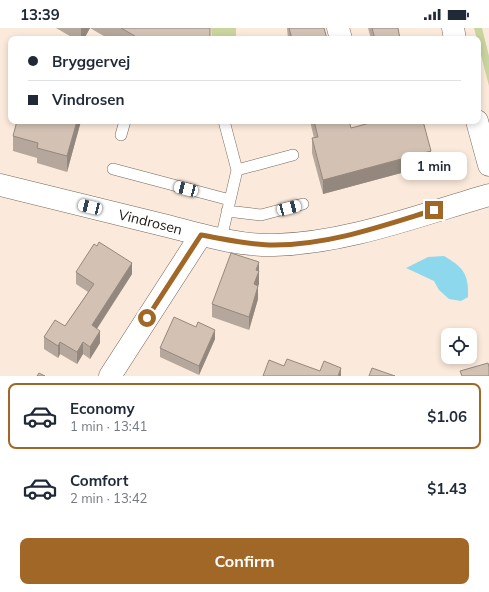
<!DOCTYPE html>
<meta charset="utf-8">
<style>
:root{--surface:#fff;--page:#f6f6f7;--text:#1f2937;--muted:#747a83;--line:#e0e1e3;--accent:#a16726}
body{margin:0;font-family:Mulish,sans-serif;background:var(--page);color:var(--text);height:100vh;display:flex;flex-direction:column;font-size:15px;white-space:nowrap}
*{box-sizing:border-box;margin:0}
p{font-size:13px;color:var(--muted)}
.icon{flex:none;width:22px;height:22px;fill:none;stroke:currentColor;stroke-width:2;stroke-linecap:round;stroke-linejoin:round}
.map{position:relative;height:348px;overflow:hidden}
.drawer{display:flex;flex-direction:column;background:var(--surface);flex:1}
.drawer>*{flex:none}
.banner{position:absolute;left:8px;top:8px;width:473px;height:88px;border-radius:8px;box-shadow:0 2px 6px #0003;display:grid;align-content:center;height:88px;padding:0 20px;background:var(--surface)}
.buttons{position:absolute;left:441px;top:300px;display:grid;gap:8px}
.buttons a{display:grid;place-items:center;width:36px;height:36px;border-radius:8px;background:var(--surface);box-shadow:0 2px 6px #0003;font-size:20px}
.end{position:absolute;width:18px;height:18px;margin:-9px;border:5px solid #a16726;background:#fff;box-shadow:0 0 0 2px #fff}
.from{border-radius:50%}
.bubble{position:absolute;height:28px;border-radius:8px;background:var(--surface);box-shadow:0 2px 6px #0003;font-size:13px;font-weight:700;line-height:28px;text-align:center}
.car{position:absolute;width:12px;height:24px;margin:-12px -6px;border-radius:5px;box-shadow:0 0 3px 1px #0007;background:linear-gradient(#fff 24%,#345 0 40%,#fff 0 76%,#345 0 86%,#fff 0)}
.banner b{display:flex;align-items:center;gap:14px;height:38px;font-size:15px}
.banner b+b{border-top:1px solid var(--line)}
.banner i{width:10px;height:10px;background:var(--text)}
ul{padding:7px 0 0;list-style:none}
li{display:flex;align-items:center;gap:12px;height:66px;margin:0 8px 6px;padding:0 12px;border:2px solid transparent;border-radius:8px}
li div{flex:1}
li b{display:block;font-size:15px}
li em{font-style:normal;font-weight:700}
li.on{border-color:var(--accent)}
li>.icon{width:36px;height:36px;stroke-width:1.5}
.cta{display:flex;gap:8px;margin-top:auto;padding:8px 20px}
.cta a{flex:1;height:46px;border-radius:8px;background:var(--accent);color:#fff;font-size:16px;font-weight:700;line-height:46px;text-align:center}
.status{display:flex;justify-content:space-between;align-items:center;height:28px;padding:0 20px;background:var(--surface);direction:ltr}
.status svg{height:11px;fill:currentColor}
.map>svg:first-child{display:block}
.green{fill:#c9d59d}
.water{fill:#8ed8ed}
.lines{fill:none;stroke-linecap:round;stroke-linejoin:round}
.service-casing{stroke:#76675a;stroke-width:12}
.minor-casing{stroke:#76675a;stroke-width:23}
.secondary-casing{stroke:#76675a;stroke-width:23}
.service{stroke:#fff;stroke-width:11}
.minor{stroke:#fff;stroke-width:22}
.secondary{stroke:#fff;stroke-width:22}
.wall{fill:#b5a79b}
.shaded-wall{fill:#94887e}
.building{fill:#d3c2b4;stroke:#94887e}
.route{stroke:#a16726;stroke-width:5}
.labels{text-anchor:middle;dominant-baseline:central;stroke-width:3;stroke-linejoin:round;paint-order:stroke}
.street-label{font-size:14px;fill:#1e1813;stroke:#fff}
</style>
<div class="status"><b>13:39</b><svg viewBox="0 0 49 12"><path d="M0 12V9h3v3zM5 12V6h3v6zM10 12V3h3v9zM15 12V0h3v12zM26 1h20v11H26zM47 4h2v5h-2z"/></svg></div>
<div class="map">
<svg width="489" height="348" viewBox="0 0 489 348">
<rect width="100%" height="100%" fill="#fbeadb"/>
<!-- green -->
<path class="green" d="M211,0H236V11H212Z
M474,0H482L489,28V58Z"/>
<!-- water -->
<path class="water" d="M444,228C463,239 469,246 468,269L461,273L449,271L439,262L434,253L406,240L428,229Z"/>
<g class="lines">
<defs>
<path id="service" d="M224,93L237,142
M121,107L125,93
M113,141L230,172
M227,183L261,187L303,176
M221,211L237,142L293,127"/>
<g id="minor">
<path d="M338,0L341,11"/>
<path id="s1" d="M0,157C53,170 106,183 159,196C196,205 235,218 274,217C348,215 419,187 489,167"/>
<path d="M110,348L201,207"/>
</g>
<path id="secondary" d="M453,0L455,11
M477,93L489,137"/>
</defs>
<!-- service casing -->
<use href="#service" class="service-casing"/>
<!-- minor casing -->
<use href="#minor" class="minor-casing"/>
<!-- secondary casing -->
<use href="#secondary" class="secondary-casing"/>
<!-- service -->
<use href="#service" class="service"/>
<!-- minor -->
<use href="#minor" class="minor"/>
<!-- secondary -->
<use href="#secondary" class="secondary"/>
</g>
<!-- wall -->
<path class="wall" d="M56,0H210V11H109L90,0L84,11H75Z
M287,0H324L327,11H288Z
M368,0H398L400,11H371Z
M81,93L67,144L37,135V130L13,123V108Z
M310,93H349L351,100L431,137L323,166L312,125V110H314Z
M76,244L132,246L97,301L100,315L90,331L83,326L77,336L60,326L58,330L44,321V309L65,298L88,264L76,256Z
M259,247L258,258V271L249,302L212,289V276Z
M196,299L215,311L199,347L160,329V320Z"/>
<!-- shaded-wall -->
<path class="shaded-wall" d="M81,0H90L84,11H81Z
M77,93H81L67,144V128Z
M431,123V137L323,166V152Z
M259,234V256L254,269V256L256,242Z
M132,235V246L92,308V297Z
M258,258V271L249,302V289Z
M215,302V311L199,347V338Z
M100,303V315L90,331V319Z
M60,314V326L58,330V318Z
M83,314V326L77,336V324Z
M341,340V348H338Z"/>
<!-- building -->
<path class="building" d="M121,0H210V11H140Z
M289,0H324L327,11H292Z
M372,0H398L400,11H375Z
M17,93H77L67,128L37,120L38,115L13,108Z
M314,93H349L351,100L377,93H423L431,123L323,152L312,110L318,109Z
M99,214L132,235L92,297L100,303L90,319L83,314L77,324L60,314L58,318L44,309L55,292L65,298L94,256L76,244L94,216L97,218Z
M231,225L259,234L256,242L259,243L254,256L258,258L249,289L212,276Z
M174,289L196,299L198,294L215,302L199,338L160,320Z
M287,331L320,343L324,333L341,340L338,348H263L269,332L284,338Z
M488,335L489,339V348H462L460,343Z
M372,340L395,348H369Z
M39,345L45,348H37Z"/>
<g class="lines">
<!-- route -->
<path class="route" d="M147,290L201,207C225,211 249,217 274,217C329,217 382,198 434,182"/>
</g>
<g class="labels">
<!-- street labels -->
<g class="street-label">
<text stroke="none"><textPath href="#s1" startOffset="155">Vindrosen</textPath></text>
</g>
</g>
</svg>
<div class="buttons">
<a><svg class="icon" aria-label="locate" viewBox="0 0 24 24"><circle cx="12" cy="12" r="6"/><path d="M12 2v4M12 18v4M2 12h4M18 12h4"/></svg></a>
</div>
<i class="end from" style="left:147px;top:290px"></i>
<i class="end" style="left:434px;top:182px"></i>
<div class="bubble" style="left:401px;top:124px;width:66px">1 min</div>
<i class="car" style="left:186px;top:161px;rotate:285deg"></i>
<i class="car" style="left:90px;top:179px;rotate:284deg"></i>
<i class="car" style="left:289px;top:180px;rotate:75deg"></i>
<div class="banner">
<b><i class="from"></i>Bryggervej</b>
<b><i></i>Vindrosen</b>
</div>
</div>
<section class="drawer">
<ul>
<li class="on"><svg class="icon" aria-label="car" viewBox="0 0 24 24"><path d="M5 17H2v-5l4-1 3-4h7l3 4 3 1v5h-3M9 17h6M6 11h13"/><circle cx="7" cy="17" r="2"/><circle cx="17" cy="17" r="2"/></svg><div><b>Economy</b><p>1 min · 13:41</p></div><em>$1.06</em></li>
<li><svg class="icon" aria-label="car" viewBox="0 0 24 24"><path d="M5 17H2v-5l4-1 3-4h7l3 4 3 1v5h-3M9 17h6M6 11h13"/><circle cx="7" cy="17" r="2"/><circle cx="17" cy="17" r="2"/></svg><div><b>Comfort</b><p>2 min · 13:42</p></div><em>$1.43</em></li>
</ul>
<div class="cta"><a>Confirm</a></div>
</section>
